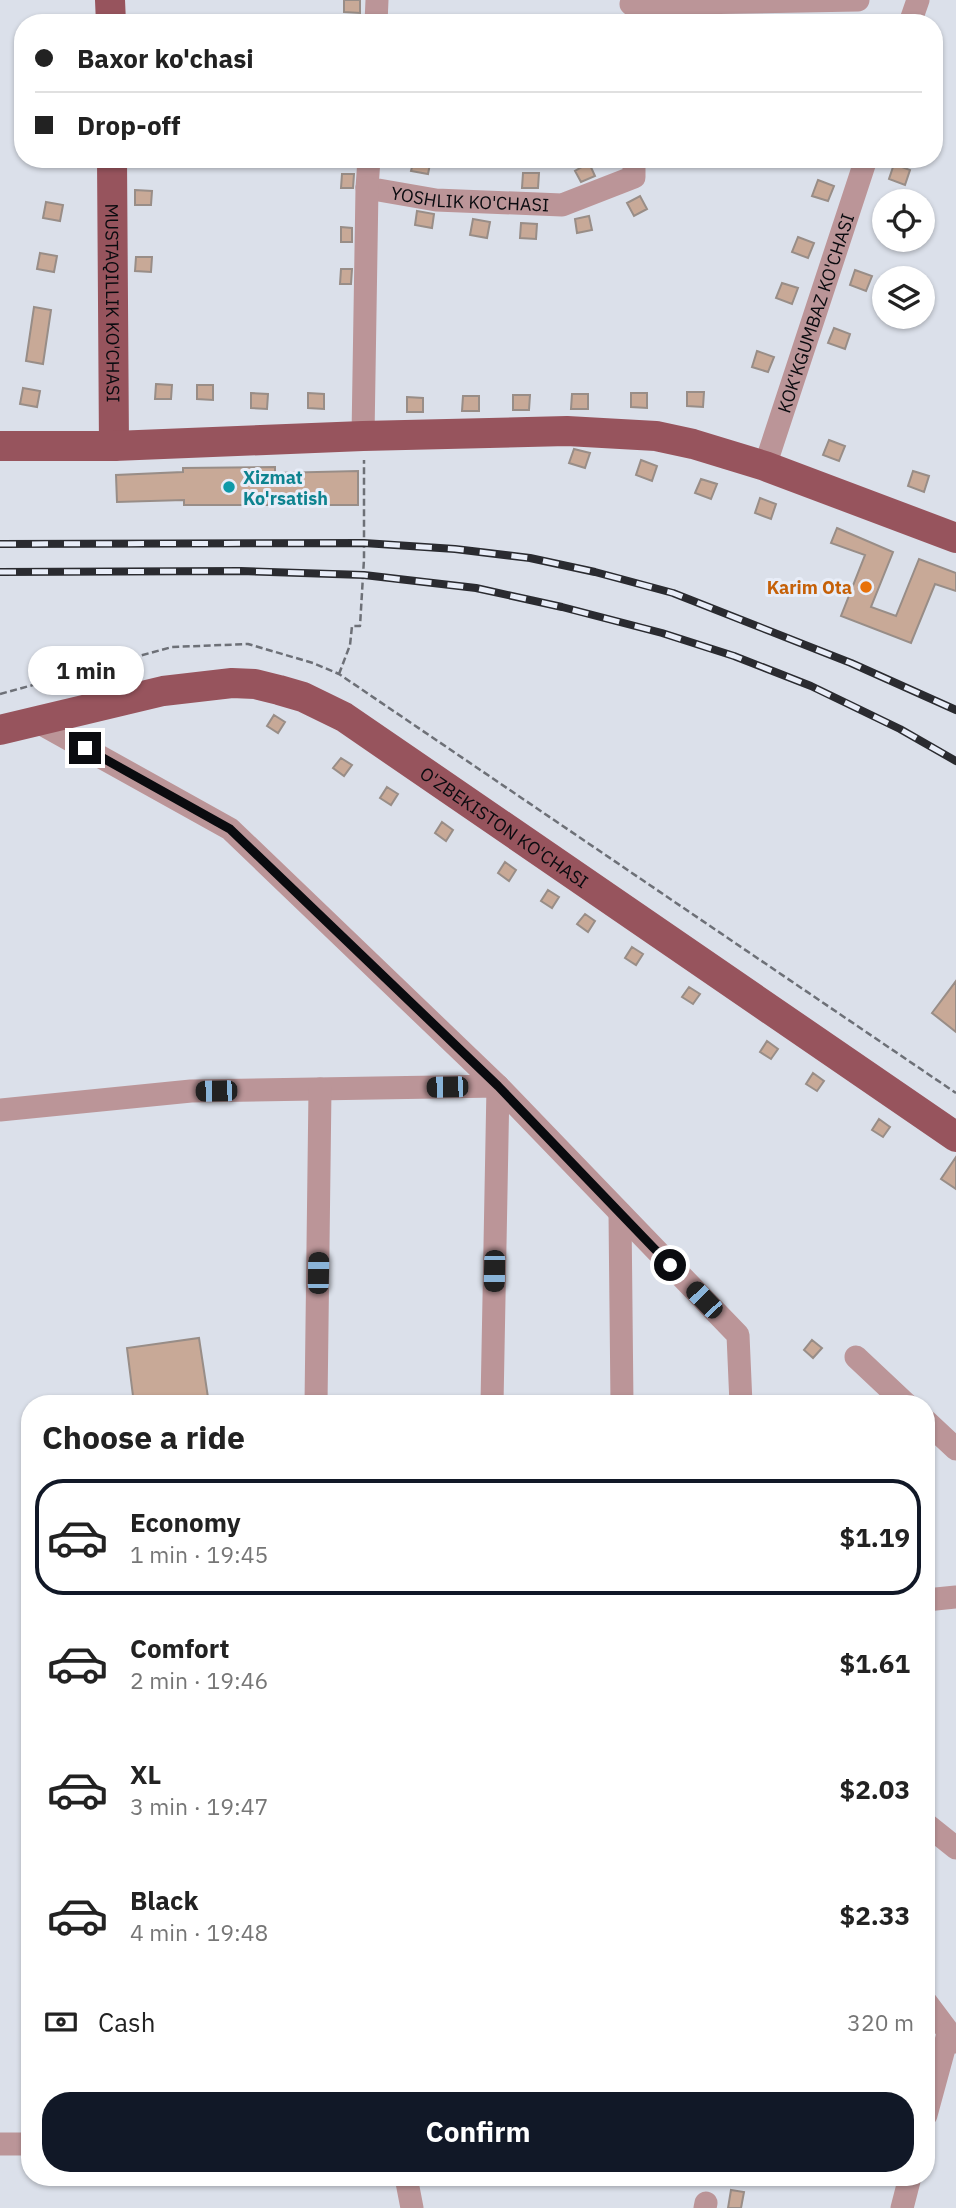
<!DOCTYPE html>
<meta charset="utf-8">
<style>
:root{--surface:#fff;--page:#f2f2f2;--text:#222;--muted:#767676;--line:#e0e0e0;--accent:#111827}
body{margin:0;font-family:"IBM Plex Sans",sans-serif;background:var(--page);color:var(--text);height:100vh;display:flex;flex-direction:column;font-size:26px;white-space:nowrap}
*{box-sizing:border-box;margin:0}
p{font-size:23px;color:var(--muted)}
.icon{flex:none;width:38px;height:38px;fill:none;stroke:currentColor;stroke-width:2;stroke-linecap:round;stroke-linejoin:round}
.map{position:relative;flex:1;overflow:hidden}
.details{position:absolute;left:21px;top:1395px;width:914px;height:791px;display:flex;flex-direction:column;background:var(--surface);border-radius:28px;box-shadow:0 2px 5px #0004}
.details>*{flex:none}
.top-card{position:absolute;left:14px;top:14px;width:929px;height:154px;border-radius:28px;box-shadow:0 2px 5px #0004;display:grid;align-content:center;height:154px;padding:0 21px;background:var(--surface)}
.tools{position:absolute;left:872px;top:189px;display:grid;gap:14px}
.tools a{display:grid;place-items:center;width:63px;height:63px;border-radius:50%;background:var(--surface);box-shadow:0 2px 5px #0004;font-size:35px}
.end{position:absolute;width:32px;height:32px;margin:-16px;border:9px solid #0a0b0f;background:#fff;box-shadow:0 0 0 4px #fff}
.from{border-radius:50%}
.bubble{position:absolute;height:49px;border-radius:24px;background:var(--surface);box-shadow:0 2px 5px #0004;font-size:23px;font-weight:700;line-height:49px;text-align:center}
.car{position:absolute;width:21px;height:42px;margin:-21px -10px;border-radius:9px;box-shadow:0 0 5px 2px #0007;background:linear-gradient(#222 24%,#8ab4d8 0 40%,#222 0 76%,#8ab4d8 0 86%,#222 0)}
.top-card b{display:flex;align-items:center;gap:24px;height:66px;font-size:26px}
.top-card b+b{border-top:2px solid var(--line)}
.top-card i{width:18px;height:18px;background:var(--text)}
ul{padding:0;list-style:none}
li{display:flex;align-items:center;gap:21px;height:116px;margin:0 14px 10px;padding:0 7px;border:4px solid transparent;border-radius:28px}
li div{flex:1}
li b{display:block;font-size:26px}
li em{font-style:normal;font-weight:700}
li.on{border-color:var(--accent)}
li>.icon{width:63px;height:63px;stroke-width:1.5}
h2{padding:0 21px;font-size:32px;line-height:84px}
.pay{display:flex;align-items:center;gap:18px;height:77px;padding:0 21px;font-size:26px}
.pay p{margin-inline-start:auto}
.primary-button{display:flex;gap:14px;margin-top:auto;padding:14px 21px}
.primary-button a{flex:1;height:80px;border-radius:28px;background:var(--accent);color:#fff;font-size:28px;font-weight:700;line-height:80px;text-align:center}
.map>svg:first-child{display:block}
.building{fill:#c8a997;stroke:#988d87;stroke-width:2}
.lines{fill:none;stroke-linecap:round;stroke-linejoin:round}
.path{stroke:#6d7077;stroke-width:2.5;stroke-dasharray:7 3.5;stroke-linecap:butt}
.minor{stroke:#bb9598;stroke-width:23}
.major{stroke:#97545d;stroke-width:30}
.rail-casing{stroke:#2a2b30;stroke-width:8}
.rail{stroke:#e8edf8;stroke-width:5;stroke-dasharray:16;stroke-linecap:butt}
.route{stroke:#0a0b0f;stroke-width:9}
.culture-dot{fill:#0f9aa8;stroke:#e8edf8;stroke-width:2.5}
.food-dot{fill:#e8710a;stroke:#e8edf8;stroke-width:2.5}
.labels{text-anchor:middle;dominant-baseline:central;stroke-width:6;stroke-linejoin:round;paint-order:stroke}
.street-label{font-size:18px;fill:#0a0b0f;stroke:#e8edf8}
.culture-label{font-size:18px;font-weight:bold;fill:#0d838f;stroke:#e8edf8;text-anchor:start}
.food-label{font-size:18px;font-weight:bold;fill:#c56008;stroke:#e8edf8;text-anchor:end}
</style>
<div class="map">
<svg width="956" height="2208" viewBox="0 0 956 2208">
<rect width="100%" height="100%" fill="#dbe0ea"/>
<!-- building -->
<path class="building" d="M344,0H360V13L344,12Z
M729,16H745V23H728Z
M414,159H431L428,174L411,171Z
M589,163L595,176L581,182L575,171Z
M894,164L910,170L905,185L889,179Z
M523,173H539L538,188H522Z
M342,174H354L353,188H341Z
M818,180L834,186L828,201L812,196Z
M135,190L152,191L151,205H135Z
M640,196L647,209L634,216L627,203Z
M46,202L63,205L60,221L43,218Z
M417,211L434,214L432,228L415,225Z
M589,216L592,230L577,233L575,219Z
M473,219L490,222L487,238L470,235Z
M521,223L537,224L536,239L520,238Z
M341,227L352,228V242H341Z
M798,237L814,243L808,258L792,252Z
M40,253L57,256L54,272L37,269Z
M136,257H152L151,272L135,271Z
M341,269H352L351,284H340Z
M855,270L872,276L866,291L850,285Z
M782,283L798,288L792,304L776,298Z
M34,307L51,310L43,364L26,361Z
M834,328L850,334L845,349L828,343Z
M757,351L774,357L768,372L752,367Z
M156,384L172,385L171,399H155Z
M197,385H213V400L197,399Z
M23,388L40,391L37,407L20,404Z
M687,392H704L703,407L687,406Z
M251,393L268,394L267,409L251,408Z
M308,393L324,394V409L308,408Z
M631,393H647V408L631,407Z
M572,394H588V409H571Z
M513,395H530L529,410H513Z
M463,396H479V411H462Z
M407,397L423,398V412H407Z
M829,440L845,446L839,461L823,455Z
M574,449L590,453L585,468L569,463Z
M641,460L657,466L652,481L636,475Z
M275,467V473L358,471V505H184V500L117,502L116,475L183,472V468Z
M913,471L929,476L924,492L908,486Z
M701,479L717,484L711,499L695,493Z
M760,498L776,504L771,519L755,513Z
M837,528L893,552L871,607L896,616L919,559L956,573V591L935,584L911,643L841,616L865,555L831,543Z
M274,715L285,722L278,733L267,726Z
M341,758L352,765L344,776L333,768Z
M387,787L398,794L391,805L380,798Z
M442,822L453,830L446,841L435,833Z
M505,862L516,870L509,881L498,873Z
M548,890L559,897L552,908L541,901Z
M585,914L595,921L588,932L577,924Z
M632,947L643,954L636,965L625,958Z
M956,981V1032L932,1013Z
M689,987L700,994L693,1004L682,997Z
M767,1041L778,1049L771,1059L760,1052Z
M813,1073L824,1081L817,1091L806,1084Z
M879,1119L890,1127L883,1137L872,1130Z
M956,1157V1189L941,1179Z
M199,1338L209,1404H134L127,1348Z
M812,1340L822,1348L813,1358L804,1350Z
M731,2190L744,2192L741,2208H728Z"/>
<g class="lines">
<!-- path -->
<path class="path" d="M339,674L350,645L352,626H360L364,559V460
M0,694L172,647L248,644L313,663L339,674L956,1093"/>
<!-- minor -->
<g class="minor">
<path d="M631,4L858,0"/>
<path d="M376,23L377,0"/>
<path d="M910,23L918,0"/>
<path id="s1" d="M369,159L367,188L436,200L562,205L634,177V159"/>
<path d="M363,436L367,188"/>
<path id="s2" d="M765,466L866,159"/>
<path d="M36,721L230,829L498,1086L492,1404"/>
<path d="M0,1110L191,1091L498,1086L738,1335L741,1404"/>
<path d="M620,1213L622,1404"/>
<path d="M856,1357L906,1404"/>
<path d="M316,1404L320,1089"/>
<path d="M926,1421L956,1449"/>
<path d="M926,1603V1600L956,1597"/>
<path d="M926,1824L956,1848"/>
<path d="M926,2002L956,2042"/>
<path d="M926,2115L948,2034"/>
<path d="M0,2144H30"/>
<path d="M406,2177L412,2208"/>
<path d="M705,2208L706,2203"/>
<path d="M902,2208L910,2177"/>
</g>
<!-- major -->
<g class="major">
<path d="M110,0L111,23"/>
<path id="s3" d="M112,159L114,446"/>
<path d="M0,446H114L363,436L567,431L656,436L693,444L765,466L956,538"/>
<path id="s4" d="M0,730L163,691L232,683L255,684L279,690L303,697L344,717L956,1137"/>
</g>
<defs>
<path id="rail" d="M0,544L364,543L455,549L530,558L595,572L673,593L851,663L956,710
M0,572L241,571L364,575L476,588L562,607L662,633L734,656L811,686L900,729L956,761"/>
</defs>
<!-- rail casing -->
<use href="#rail" class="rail-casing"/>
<!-- rail -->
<use href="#rail" class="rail"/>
</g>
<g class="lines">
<!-- route -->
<path class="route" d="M85,748L230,829L498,1086L670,1265"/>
</g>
<!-- markers -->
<circle class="culture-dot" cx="229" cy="487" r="7"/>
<circle class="food-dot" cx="866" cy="587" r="7"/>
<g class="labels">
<!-- street labels -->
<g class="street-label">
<text stroke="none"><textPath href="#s1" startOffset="133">YOSHLIK KO'CHASI</textPath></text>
<text stroke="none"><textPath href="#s3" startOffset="144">MUSTAQILLIK KO'CHASI</textPath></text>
<text stroke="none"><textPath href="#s2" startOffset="161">KOK'KGUMBAZ KO'CHASI</textPath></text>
<text stroke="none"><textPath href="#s4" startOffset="550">O'ZBEKISTON KO'CHASI</textPath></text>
</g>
<!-- culture labels -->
<g class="culture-label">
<text x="243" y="477">Xizmat<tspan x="243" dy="21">Ko'rsatish</tspan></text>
</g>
<!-- food labels -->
<g class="food-label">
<text x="852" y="587">Karim Ota</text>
</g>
</g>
</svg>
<div class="tools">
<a><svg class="icon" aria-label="locate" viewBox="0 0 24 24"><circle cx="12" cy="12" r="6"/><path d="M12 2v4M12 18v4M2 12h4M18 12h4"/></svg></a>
<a><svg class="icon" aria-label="layers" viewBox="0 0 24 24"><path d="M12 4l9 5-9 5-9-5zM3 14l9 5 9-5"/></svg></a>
</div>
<i class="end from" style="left:670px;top:1265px"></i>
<i class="end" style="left:85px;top:748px"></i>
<div class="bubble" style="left:28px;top:646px;width:116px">1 min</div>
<i class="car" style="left:447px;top:1087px;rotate:269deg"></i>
<i class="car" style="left:216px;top:1091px;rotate:269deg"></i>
<i class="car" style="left:494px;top:1271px;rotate:181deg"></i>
<i class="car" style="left:318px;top:1273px;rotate:1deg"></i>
<i class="car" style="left:704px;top:1300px;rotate:316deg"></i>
<div class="top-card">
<b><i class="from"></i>Baxor ko'chasi</b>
<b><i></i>Drop-off</b>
</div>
<section class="details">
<h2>Choose a ride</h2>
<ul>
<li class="on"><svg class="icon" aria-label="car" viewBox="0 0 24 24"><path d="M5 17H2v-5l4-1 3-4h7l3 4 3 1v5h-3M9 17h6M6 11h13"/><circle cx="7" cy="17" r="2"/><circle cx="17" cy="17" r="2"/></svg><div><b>Economy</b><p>1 min · 19:45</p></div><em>$1.19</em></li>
<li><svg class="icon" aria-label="car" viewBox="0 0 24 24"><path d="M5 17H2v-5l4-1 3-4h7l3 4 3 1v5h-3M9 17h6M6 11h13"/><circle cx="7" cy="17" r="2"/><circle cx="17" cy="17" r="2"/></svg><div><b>Comfort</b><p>2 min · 19:46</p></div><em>$1.61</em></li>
<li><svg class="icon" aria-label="car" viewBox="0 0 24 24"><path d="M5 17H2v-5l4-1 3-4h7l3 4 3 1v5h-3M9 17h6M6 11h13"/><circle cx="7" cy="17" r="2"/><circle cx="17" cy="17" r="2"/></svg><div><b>XL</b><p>3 min · 19:47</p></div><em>$2.03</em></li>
<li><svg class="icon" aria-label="car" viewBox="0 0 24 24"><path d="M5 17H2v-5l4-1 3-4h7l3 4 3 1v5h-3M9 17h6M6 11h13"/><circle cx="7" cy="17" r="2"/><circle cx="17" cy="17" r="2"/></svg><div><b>Black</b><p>4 min · 19:48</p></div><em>$2.33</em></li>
</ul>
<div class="pay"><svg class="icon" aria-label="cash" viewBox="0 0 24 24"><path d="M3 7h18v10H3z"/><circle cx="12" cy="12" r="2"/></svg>Cash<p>320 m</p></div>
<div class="primary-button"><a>Confirm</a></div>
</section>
</div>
